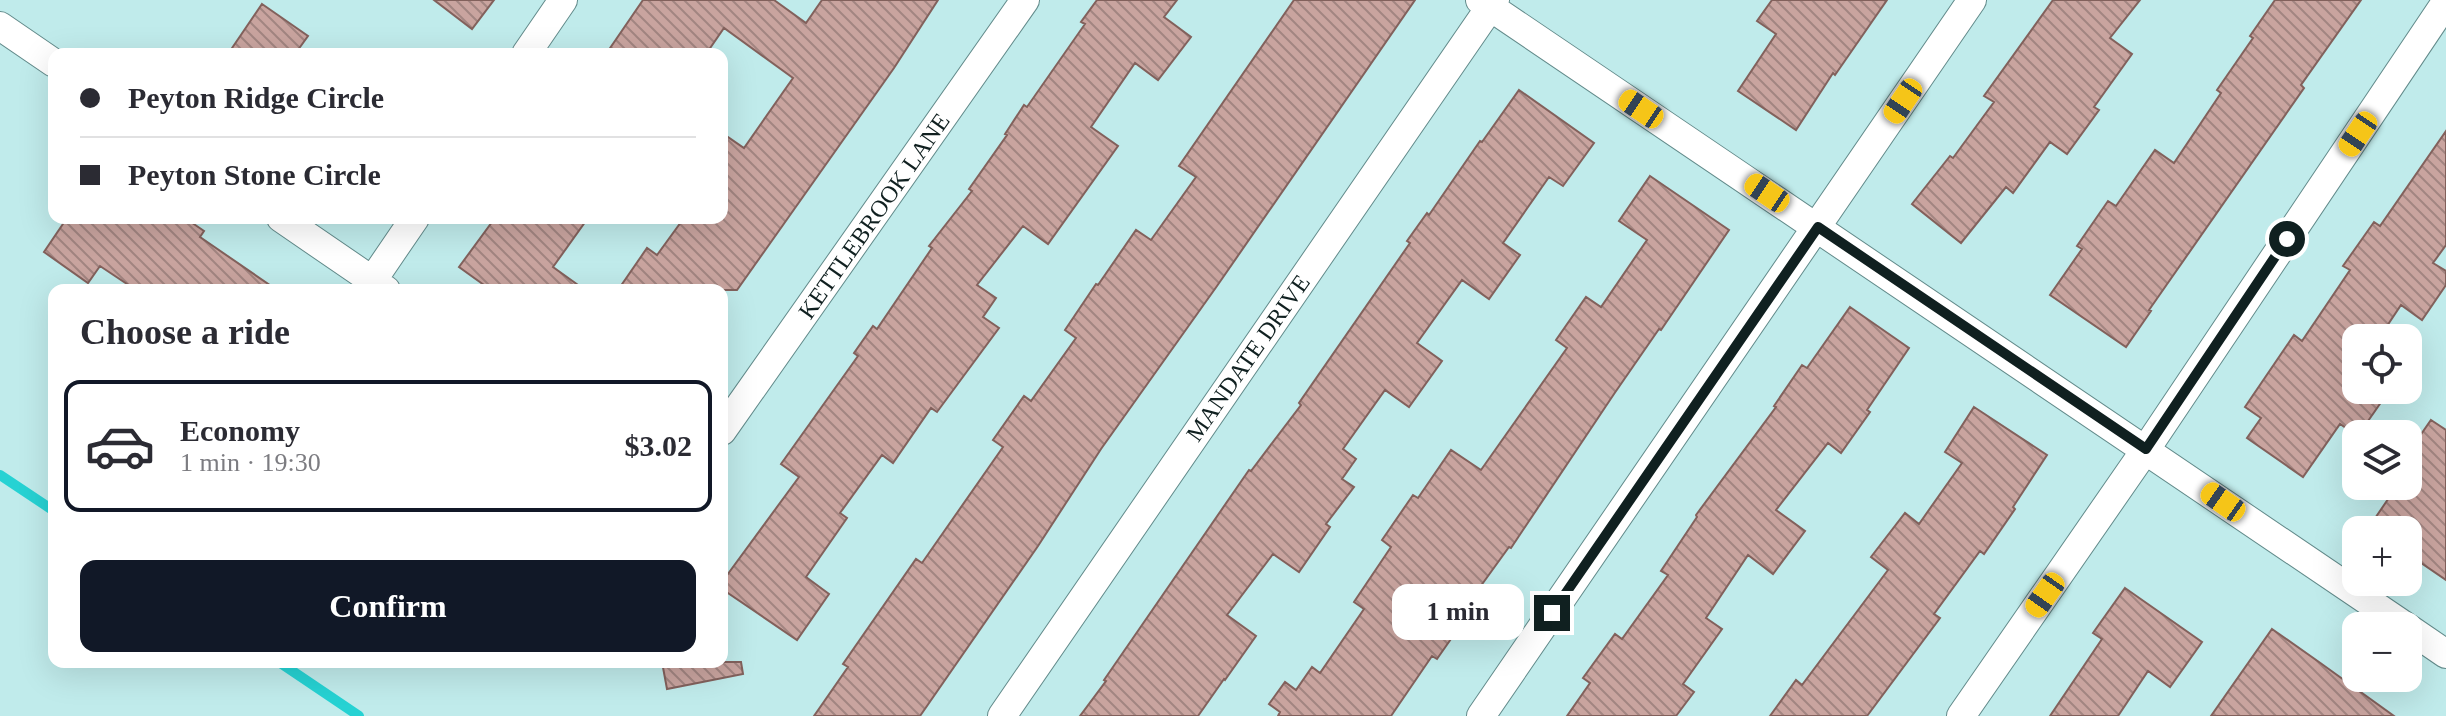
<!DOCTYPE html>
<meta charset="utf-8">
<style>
:root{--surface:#fff;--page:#f2f2f3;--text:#2b2b33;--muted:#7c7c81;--line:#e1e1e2;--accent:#111827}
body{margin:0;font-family:"Times New Roman",serif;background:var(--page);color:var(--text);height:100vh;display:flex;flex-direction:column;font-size:30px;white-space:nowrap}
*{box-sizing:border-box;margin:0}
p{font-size:26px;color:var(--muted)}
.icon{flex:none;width:44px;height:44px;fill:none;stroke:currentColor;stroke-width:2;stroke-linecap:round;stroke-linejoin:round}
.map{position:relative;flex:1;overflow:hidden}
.panel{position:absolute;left:48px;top:284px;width:680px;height:384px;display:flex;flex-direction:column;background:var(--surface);border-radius:16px;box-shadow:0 8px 32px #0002}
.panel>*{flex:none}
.banner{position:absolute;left:48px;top:48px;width:680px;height:176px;border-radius:16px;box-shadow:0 8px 32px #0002;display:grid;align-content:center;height:176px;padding:0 32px;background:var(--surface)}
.controls{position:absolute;left:2342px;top:324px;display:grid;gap:16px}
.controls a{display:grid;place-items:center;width:80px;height:80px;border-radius:16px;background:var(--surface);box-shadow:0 8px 32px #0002;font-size:40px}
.end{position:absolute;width:36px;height:36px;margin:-18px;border:10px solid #102020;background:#fff;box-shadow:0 0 0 4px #fff}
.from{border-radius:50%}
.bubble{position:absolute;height:56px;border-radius:16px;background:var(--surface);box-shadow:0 8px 32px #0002;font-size:26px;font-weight:800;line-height:56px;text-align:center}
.car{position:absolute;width:24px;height:48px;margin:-24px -12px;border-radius:10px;box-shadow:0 0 6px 2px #0007;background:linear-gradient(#f5c518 24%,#345 0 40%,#f5c518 0 76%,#345 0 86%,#f5c518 0)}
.banner b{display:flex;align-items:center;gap:28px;height:76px;font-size:30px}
.banner b+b{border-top:2px solid var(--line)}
.banner i{width:20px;height:20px;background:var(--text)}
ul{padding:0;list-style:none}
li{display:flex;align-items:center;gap:24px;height:132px;margin:0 16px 12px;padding:0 16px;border:4px solid transparent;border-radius:16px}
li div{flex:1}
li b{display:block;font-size:30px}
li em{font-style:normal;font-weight:800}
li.current{border-color:var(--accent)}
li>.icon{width:72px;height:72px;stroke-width:1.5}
h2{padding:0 32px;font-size:36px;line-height:96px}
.button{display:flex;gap:16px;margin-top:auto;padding:16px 32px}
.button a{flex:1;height:92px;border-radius:16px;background:var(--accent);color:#fff;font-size:32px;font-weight:800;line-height:92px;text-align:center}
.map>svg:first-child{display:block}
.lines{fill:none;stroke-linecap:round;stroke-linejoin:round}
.stream{stroke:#26d2d3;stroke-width:10}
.building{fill:url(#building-back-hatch);stroke:#82615c;stroke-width:2}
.minor-casing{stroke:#638b8b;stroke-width:30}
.minor{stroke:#fff;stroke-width:28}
.route{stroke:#102020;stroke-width:10}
.labels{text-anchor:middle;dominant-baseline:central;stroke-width:8;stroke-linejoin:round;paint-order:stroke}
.street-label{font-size:24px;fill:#102020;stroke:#fff}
</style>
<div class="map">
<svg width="2446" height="716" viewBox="0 0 2446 716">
<defs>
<pattern id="building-back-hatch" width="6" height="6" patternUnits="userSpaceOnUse" patternTransform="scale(2)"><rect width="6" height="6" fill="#c9a49f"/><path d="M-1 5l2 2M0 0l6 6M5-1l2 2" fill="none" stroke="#a28581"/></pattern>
</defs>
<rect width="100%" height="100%" fill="#c0ebeb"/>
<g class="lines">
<!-- stream -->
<path class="stream" d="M0,475L54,511
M279,662L359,716"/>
</g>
<!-- building -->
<path class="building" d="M434,0H494L472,29Z
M643,0H774L806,23L822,0H938L894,68L737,290H618L647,248L657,255L684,218H722V133L744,148L793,78L724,28L706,54H606Z
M1097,0H1177L1164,17L1191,37L1158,80L1135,63L1091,127L1118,146L1048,244L1023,226L977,285L996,298L983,317L999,328L937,412L931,408L893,463L882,455L840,513L847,518L806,577L829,594L797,640L722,589V582L799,477L781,464L858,356L854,353L873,326L877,329L932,248L929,246L972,191L969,189L1007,135L1005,134L1024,105L1027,107L1085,24L1081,22Z
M1294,0H1415L1217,286L1101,449L1038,546L920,716H814L848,667L843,664L916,559L922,563L1003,447L993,440L1024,396L1031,401L1076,338L1065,330L1096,284L1098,285L1136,230L1151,240L1196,177L1179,166Z
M1772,0H1887L1835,75L1833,73L1796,130L1738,91L1776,34L1757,21Z
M2053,0H2140L2110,38L2132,54L2094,107L2099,110L2067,154L2050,142L2013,193L2006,187L1961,243L1912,204L1950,156L1953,158L1994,102L1984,96Z
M2275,0H2361L2301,85L2304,88L2149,310L2151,311L2126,347L2050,295L2082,249L2077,246L2108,201L2116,206L2155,150L2174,163L2221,93L2217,90L2253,38L2250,36Z
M262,4L308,36L295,54H228Z
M1519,90L1594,143L1563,186L1549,177L1503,243L1520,255L1489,299L1462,280L1417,343L1442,361L1409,407L1385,390L1343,449L1356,459L1342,479L1354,487L1326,524L1330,527L1299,572L1273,554L1227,615L1256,636L1225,680L1224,679L1198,716H1080L1106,681L1104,680L1249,470L1251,471L1301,405L1299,403L1410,243L1407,241L1427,213L1429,215L1480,141L1482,142Z
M2446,131V245L2433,263L2446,271V285L2422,320L2401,305L2379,338H2356V390H2372L2384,398L2359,434L2356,435L2340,424L2303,477L2247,438L2261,418L2245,407L2294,335L2302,341L2350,270L2343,266L2374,222L2380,226Z
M1650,176L1729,230L1661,330L1659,329L1614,394L1511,548L1509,547L1462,612L1467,616L1437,659L1432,656L1391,716H1278L1280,712L1269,704L1285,682L1296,690L1312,667L1320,673L1364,609L1354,602L1391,547L1382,540L1413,495L1418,498L1451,450L1481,470L1567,348L1556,340L1586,297L1601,307L1647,240L1619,221Z
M67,218H185L204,231L200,237L277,290H136L100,266L88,283L44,252Z
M495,218H588L553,267L585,290H491L459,267Z
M1850,307L1909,348L1867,410L1870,412L1841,453L1828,443L1776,510L1805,531L1773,574L1748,555L1706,618L1722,629L1683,684L1694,692L1676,716H1567L1590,683L1583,678L1615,634L1622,639L1668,575L1661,571L1697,517L1696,515L1776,407L1774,406L1802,365L1807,368Z
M1974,407L2047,455L2013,507L2015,509L1984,554L1980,551L1934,614L1940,618L1867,716H1770L1796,680L1802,685L1888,570L1871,557L1905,513L1919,524L1962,463L1945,452Z
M2431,420L2446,430V580L2408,554V530H2367L2397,486H2408V453Z
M2125,588L2202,642L2170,687L2148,671L2118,716H2050L2102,639L2093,633Z
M2272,629L2319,662L2394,716H2211Z
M662,662H741L743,674L667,689Z"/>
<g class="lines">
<defs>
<path id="minor" d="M1480,0L2405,626
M0,26L54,63
M526,54L563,0
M281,218L386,290
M372,281L415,218
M722,431L1025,0
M2408,628L2446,654
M1002,716L1495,0
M1481,716L1972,0
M1961,716L2146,449L2446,2"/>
</defs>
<!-- minor casing -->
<use href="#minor" class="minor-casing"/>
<!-- minor -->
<use href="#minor" class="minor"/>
</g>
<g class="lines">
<!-- route -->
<path class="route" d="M1552,613L1818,227L2146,449L2287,239"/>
</g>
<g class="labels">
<!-- street labels -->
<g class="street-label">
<text transform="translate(874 216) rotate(-55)">KETTLEBROOK LANE</text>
<text transform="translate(1248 358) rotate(-55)">MANDATE DRIVE</text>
</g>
</g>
</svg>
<div class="controls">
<a><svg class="icon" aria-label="locate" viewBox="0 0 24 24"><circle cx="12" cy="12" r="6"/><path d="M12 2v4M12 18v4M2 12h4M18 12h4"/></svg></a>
<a><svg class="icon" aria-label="layers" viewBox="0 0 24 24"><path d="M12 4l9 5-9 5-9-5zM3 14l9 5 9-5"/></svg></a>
<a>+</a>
<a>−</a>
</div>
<i class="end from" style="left:2287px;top:239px"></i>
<i class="end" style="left:1552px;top:613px"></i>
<div class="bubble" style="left:1392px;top:584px;width:132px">1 min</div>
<i class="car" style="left:1903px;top:101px;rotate:214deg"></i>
<i class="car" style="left:1641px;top:109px;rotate:304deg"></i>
<i class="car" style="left:2358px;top:134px;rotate:214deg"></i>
<i class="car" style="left:1767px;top:193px;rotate:304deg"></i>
<i class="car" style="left:2223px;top:502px;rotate:305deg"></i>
<i class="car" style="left:2045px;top:595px;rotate:215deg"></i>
<div class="banner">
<b><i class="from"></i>Peyton Ridge Circle</b>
<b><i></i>Peyton Stone Circle</b>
</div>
<section class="panel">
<h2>Choose a ride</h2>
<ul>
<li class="current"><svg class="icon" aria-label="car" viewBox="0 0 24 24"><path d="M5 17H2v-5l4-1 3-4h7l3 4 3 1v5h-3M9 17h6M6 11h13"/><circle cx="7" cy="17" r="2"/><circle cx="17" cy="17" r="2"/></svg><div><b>Economy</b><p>1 min · 19:30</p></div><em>$3.02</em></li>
</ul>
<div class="button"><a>Confirm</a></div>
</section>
</div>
